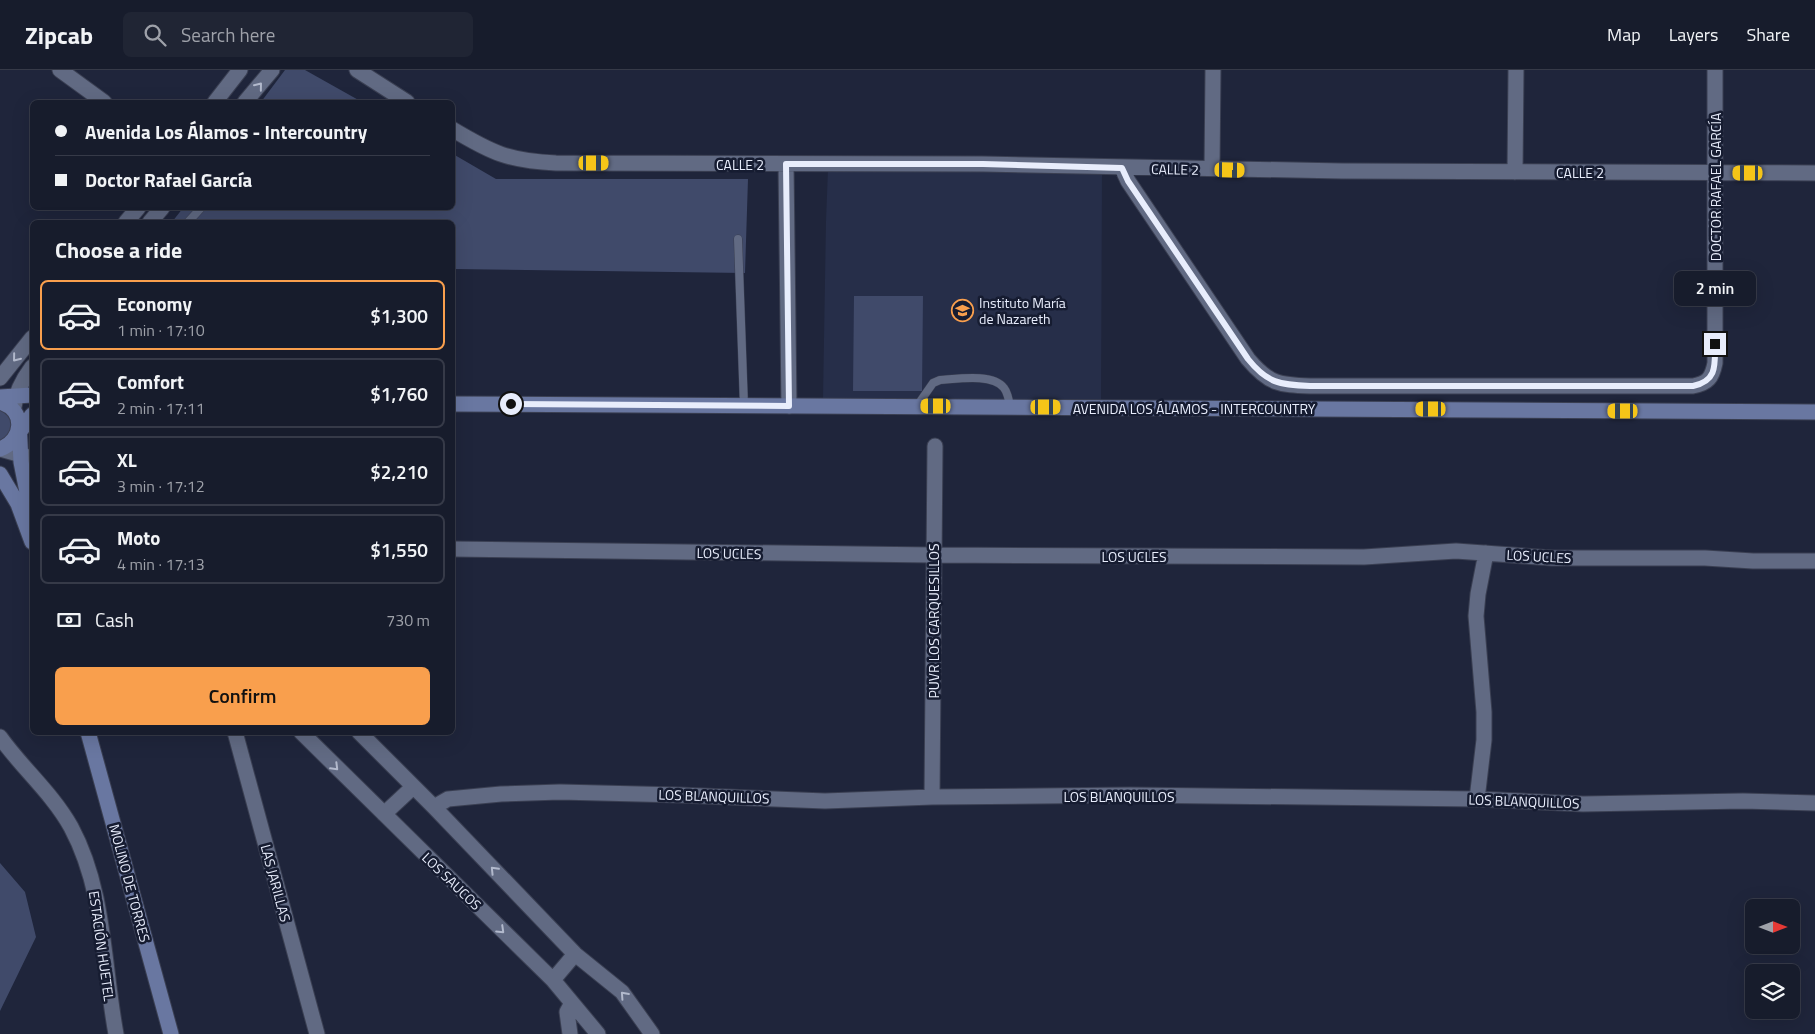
<!DOCTYPE html>
<meta charset="utf-8">
<style>
:root{--surface:#171c2c;--page:#202534;--text:#f1f3f6;--muted:#9ea1a9;--line:#363a48;--accent:#f99f4d}
body{margin:0;font-family:"Titillium Web",sans-serif;background:var(--page);color:var(--text);height:100vh;display:flex;flex-direction:column;font-size:19px;white-space:nowrap}
*{box-sizing:border-box;margin:0}
p{font-size:16px;color:var(--muted)}
.icon{flex:none;width:28px;height:28px;fill:none;stroke:currentColor;stroke-width:2;stroke-linecap:round;stroke-linejoin:round}
.map{position:relative;flex:1;overflow:hidden}
.side{position:absolute;left:30px;top:150px;width:425px;height:515px;display:flex;flex-direction:column;background:var(--surface);border-radius:8px;box-shadow:0 5px 20px #0002,0 0 0 1px var(--line)}
.side>*{flex:none}
.guide{position:absolute;left:30px;top:30px;width:425px;height:110px;border-radius:8px;box-shadow:0 5px 20px #0002,0 0 0 1px var(--line);display:grid;align-content:center;height:110px;padding:0 25px;background:var(--surface)}
.needle{width:32px;rotate:90deg}
.fabs{position:absolute;left:1745px;top:829px;display:grid;gap:10px}
.fabs a{display:grid;place-items:center;width:55px;height:55px;border-radius:8px;background:var(--surface);box-shadow:0 5px 20px #0002,0 0 0 1px var(--line);font-size:25px}
.end{position:absolute;width:22px;height:22px;margin:-11px;border:6px solid #e8edfc;background:#111;box-shadow:0 0 0 2px #111}
.from{border-radius:50%}
.bubble{position:absolute;height:35px;border-radius:8px;background:var(--surface);box-shadow:0 5px 20px #0002,0 0 0 1px var(--line);font-size:16px;font-weight:600;line-height:35px;text-align:center}
.car{position:absolute;width:15px;height:30px;margin:-15px -8px;border-radius:6px;box-shadow:0 0 4px 1px #0007;background:linear-gradient(#f5c518 24%,#345 0 40%,#f5c518 0 76%,#345 0 86%,#f5c518 0)}
.guide b{display:flex;align-items:center;gap:18px;height:48px;font-size:19px}
.guide b+b{border-top:1px solid var(--line)}
.guide i{width:12px;height:12px;background:var(--text)}
ul{padding:0;list-style:none}
li{display:flex;align-items:center;gap:15px;height:70px;margin:0 10px 8px;padding:0 15px;border:2px solid var(--line);border-radius:8px}
li div{flex:1}
li b{display:block;font-size:19px}
li em{font-style:normal;font-weight:600}
li.active{border-color:var(--accent)}
li>.icon{width:45px;height:45px;stroke-width:1.5}
h2{padding:0 25px;font-size:22px;line-height:60px}
.pay{display:flex;align-items:center;gap:12px;height:55px;padding:0 25px;font-size:19px}
.pay p{margin-inline-start:auto}
.button{display:flex;gap:10px;margin-top:auto;padding:10px 25px}
.button a{flex:1;height:58px;border-radius:8px;background:var(--accent);color:#111;font-size:20px;font-weight:600;line-height:58px;text-align:center}
header{display:flex;align-items:center;gap:30px;box-sizing:border-box;height:70px;padding:0 25px;background:var(--surface);border-bottom:1px solid var(--line)}
header strong{font-size:24px}
nav{display:flex;gap:28px;margin-inline-start:auto;font-size:18px}
.search{width:350px;height:45px;background:var(--page);display:flex;align-items:center;gap:12px;box-sizing:border-box;padding:0 18px;border-radius:8px;color:var(--muted);font-size:19px}
.map>svg:first-child{display:block}
.built{fill:#262e49}
.green{fill:#404a6a}
.lines{fill:none;stroke-linecap:round;stroke-linejoin:round}
.lane-casing{stroke:#3a3f52;stroke-width:9}
.street-casing{stroke:#3a3f52;stroke-width:17}
.secondary-casing{stroke:#3a3f52;stroke-width:17}
.lane{stroke:#616a83;stroke-width:8}
.street{stroke:#616a83;stroke-width:15}
.secondary{stroke:#6977a1;stroke-width:15}
.oneway{stroke:#b2b9cc}
.route{stroke:#e8edfc;stroke-width:6}
.labels{text-anchor:middle;dominant-baseline:central;stroke-width:5;stroke-linejoin:round;paint-order:stroke}
.street-label{font-size:14px;fill:#e8edfc;stroke:#161c31}
.poi-label{font-size:14px;fill:#e8edfc;stroke:#161c31;text-anchor:start}
</style>
<header>
<strong>Zipcab</strong>
<div class="search"><svg class="icon" aria-label="search" viewBox="0 0 24 24"><circle cx="10" cy="10" r="6"/><path d="M15 15l6 6"/></svg>Search here</div>
<nav><a>Map</a><a>Layers</a><a>Share</a></nav>
</header>
<div class="map">
<svg width="1815" height="964" viewBox="0 0 1815 964">
<rect width="100%" height="100%" fill="#1f253b"/>
<!-- built -->
<path class="built" d="M828,99L1102,100L1101,337L823,329L826,151Z"/>
<!-- green -->
<path class="green" d="M285,0H305L362,32H261Z
M453,84L496,109H748L745,203L453,199L452,152H172L183,138H452Z
M854,226H923L922,321H853Z
M0,339C11,343 12,351 12,361L0,373Z
M0,793L25,822L36,867L0,941Z"/>
<g class="lines">
<defs>
<path id="lane" d="M188,152L201,138
M738,169L744,336
M917,336L933,313L940,310C957,309 993,303 1004,318C1008,323 1009,330 1010,337"/>
<path id="street" d="M60,0L104,32
M357,0L407,32
M215,32L240,0
M245,32L272,0
M452,59C492,83 509,91 556,93L983,94L1342,101L1815,103
M786,94L789,336
M1122,98L1128,111L1248,289C1269,314 1279,315 1310,316H1693C1708,313 1712,308 1715,293V0
M1212,99L1213,0
M1515,102L1516,0
M126,152L138,138
M150,152L162,138
M0,308L32,268
M14,337C16,321 23,309 32,297
M0,379L32,388
M452,479L933,485L1364,487L1456,481L1552,488H1705L1753,491H1815
M235,662L317,964
M301,662L553,910L598,964
M359,662L434,737L575,884L622,922L652,964
M0,667C22,698 52,723 71,757C105,820 103,894 116,964
M932,727L935,376
M1477,729L1484,670V642L1476,546L1478,524L1486,483
M434,737L448,729L501,724L560,722L679,725L825,731L932,727L1130,725L1477,729L1583,734L1743,731L1815,733
M384,744L413,717
M553,910L575,884
M570,964L567,942L572,933"/>
<path id="secondary" d="M0,327L32,325
M0,332C26,340 24,370 0,379
M452,334L1815,342
M19,352L21,392L32,447
M18,364L32,345
M0,404L18,434L32,472
M88,662L171,964"/>
</defs>
<!-- lane casing -->
<use href="#lane" class="lane-casing"/>
<!-- street casing -->
<use href="#street" class="street-casing"/>
<!-- secondary casing -->
<use href="#secondary" class="secondary-casing"/>
<!-- lane -->
<use href="#lane" class="lane"/>
<!-- street -->
<use href="#street" class="street"/>
<!-- secondary -->
<use href="#secondary" class="secondary"/>
</g>
<!-- one-way arrows -->
<defs><path id="oneway-chevron" d="M-2-3.5L2.5 0L-2 3.5" fill="none" stroke-width="1.6" stroke-linecap="round" stroke-linejoin="round" transform="scale(1.25)"/></defs>
<g class="oneway">
<use href="#oneway-chevron" transform="translate(259 16) rotate(-51)"/>
<use href="#oneway-chevron" transform="translate(16 288) rotate(129)"/>
<use href="#oneway-chevron" transform="translate(335 697) rotate(45)"/>
<use href="#oneway-chevron" transform="translate(494 800) rotate(-134)"/>
<use href="#oneway-chevron" transform="translate(501 860) rotate(44)"/>
<use href="#oneway-chevron" transform="translate(624 925) rotate(-132)"/>
</g>
<g class="lines">
<!-- route -->
<path class="route" d="M511,334L789,336L786,94H983L1122,98L1128,111L1248,289C1267,313 1280,315 1310,316H1693C1717,311 1715,296 1715,274"/>
</g>
<!-- icons -->
<defs>
<symbol id="school-ring" viewBox="-11 -11 22 22"><circle r="9.5" fill="#161c31" stroke="#f99f4d" stroke-width="1.5"/><path d="M0-5L7-2L0 1L-7-2ZM-4 1L0 2.5L4 1V4Q0 6-4 4Z" fill="#f99f4d"/></symbol>
</defs>
<g fill-rule="evenodd">
<use href="#school-ring" x="950" y="228" width="25" height="25"/>
</g>
<g class="labels">
<!-- street labels -->
<g class="street-label">
<text x="740" y="94">CALLE 2</text>
<text transform="translate(1175 99) rotate(1)">CALLE 2</text>
<text x="1580" y="102">CALLE 2</text>
<text transform="translate(1715 117) rotate(-90)">DOCTOR RAFAEL GARCÍA</text>
<text x="1194" y="338">AVENIDA LOS ÁLAMOS - INTERCOUNTRY</text>
<text transform="translate(729 483) rotate(1)">LOS UCLES</text>
<text x="1134" y="486">LOS UCLES</text>
<text transform="translate(1539 486) rotate(3)">LOS UCLES</text>
<text transform="translate(933 551) rotate(-90)">PUVR LOS CARQUESILLOS</text>
<text transform="translate(714 726) rotate(2)">LOS BLANQUILLOS</text>
<text x="1119" y="726">LOS BLANQUILLOS</text>
<text transform="translate(1524 731) rotate(2)">LOS BLANQUILLOS</text>
<text transform="translate(452 811) rotate(44)">LOS SAUCOS</text>
<text transform="translate(130 813) rotate(75)">MOLINO DE TORRES</text>
<text transform="translate(276 813) rotate(75)">LAS JARILLAS</text>
<text transform="translate(102 876) rotate(82)">ESTACIÓN HUETEL</text>
</g>
<!-- poi labels -->
<g class="poi-label">
<text x="979" y="232">Instituto María<tspan x="979" dy="16">de Nazareth</tspan></text>
</g>
</g>
</svg>
<div class="fabs">
<a><svg class="needle" viewBox="-14 -14 28 28"><path d="M0-13l5 13h-10z" fill="#e53935"/><path d="M0 13l5-13h-10z" fill="#9ea1a9"/></svg></a>
<a><svg class="icon" aria-label="layers" viewBox="0 0 24 24"><path d="M12 4l9 5-9 5-9-5zM3 14l9 5 9-5"/></svg></a>
</div>
<i class="end from" style="left:511px;top:334px"></i>
<i class="end" style="left:1715px;top:274px"></i>
<div class="bubble" style="left:1674px;top:201px;width:82px">2 min</div>
<i class="car" style="left:594px;top:93px;rotate:90deg"></i>
<i class="car" style="left:1230px;top:100px;rotate:91deg"></i>
<i class="car" style="left:1748px;top:103px;rotate:270deg"></i>
<i class="car" style="left:936px;top:336px;rotate:270deg"></i>
<i class="car" style="left:1046px;top:337px;rotate:90deg"></i>
<i class="car" style="left:1431px;top:339px;rotate:270deg"></i>
<i class="car" style="left:1623px;top:341px;rotate:270deg"></i>
<div class="guide">
<b><i class="from"></i>Avenida Los Álamos - Intercountry</b>
<b><i></i>Doctor Rafael García</b>
</div>
<section class="side">
<h2>Choose a ride</h2>
<ul>
<li class="active"><svg class="icon" aria-label="car" viewBox="0 0 24 24"><path d="M5 17H2v-5l4-1 3-4h7l3 4 3 1v5h-3M9 17h6M6 11h13"/><circle cx="7" cy="17" r="2"/><circle cx="17" cy="17" r="2"/></svg><div><b>Economy</b><p>1 min · 17:10</p></div><em>$1,300</em></li>
<li><svg class="icon" aria-label="car" viewBox="0 0 24 24"><path d="M5 17H2v-5l4-1 3-4h7l3 4 3 1v5h-3M9 17h6M6 11h13"/><circle cx="7" cy="17" r="2"/><circle cx="17" cy="17" r="2"/></svg><div><b>Comfort</b><p>2 min · 17:11</p></div><em>$1,760</em></li>
<li><svg class="icon" aria-label="car" viewBox="0 0 24 24"><path d="M5 17H2v-5l4-1 3-4h7l3 4 3 1v5h-3M9 17h6M6 11h13"/><circle cx="7" cy="17" r="2"/><circle cx="17" cy="17" r="2"/></svg><div><b>XL</b><p>3 min · 17:12</p></div><em>$2,210</em></li>
<li><svg class="icon" aria-label="car" viewBox="0 0 24 24"><path d="M5 17H2v-5l4-1 3-4h7l3 4 3 1v5h-3M9 17h6M6 11h13"/><circle cx="7" cy="17" r="2"/><circle cx="17" cy="17" r="2"/></svg><div><b>Moto</b><p>4 min · 17:13</p></div><em>$1,550</em></li>
</ul>
<div class="pay"><svg class="icon" aria-label="cash" viewBox="0 0 24 24"><path d="M3 7h18v10H3z"/><circle cx="12" cy="12" r="2"/></svg>Cash<p>730 m</p></div>
<div class="button"><a>Confirm</a></div>
</section>
</div>
